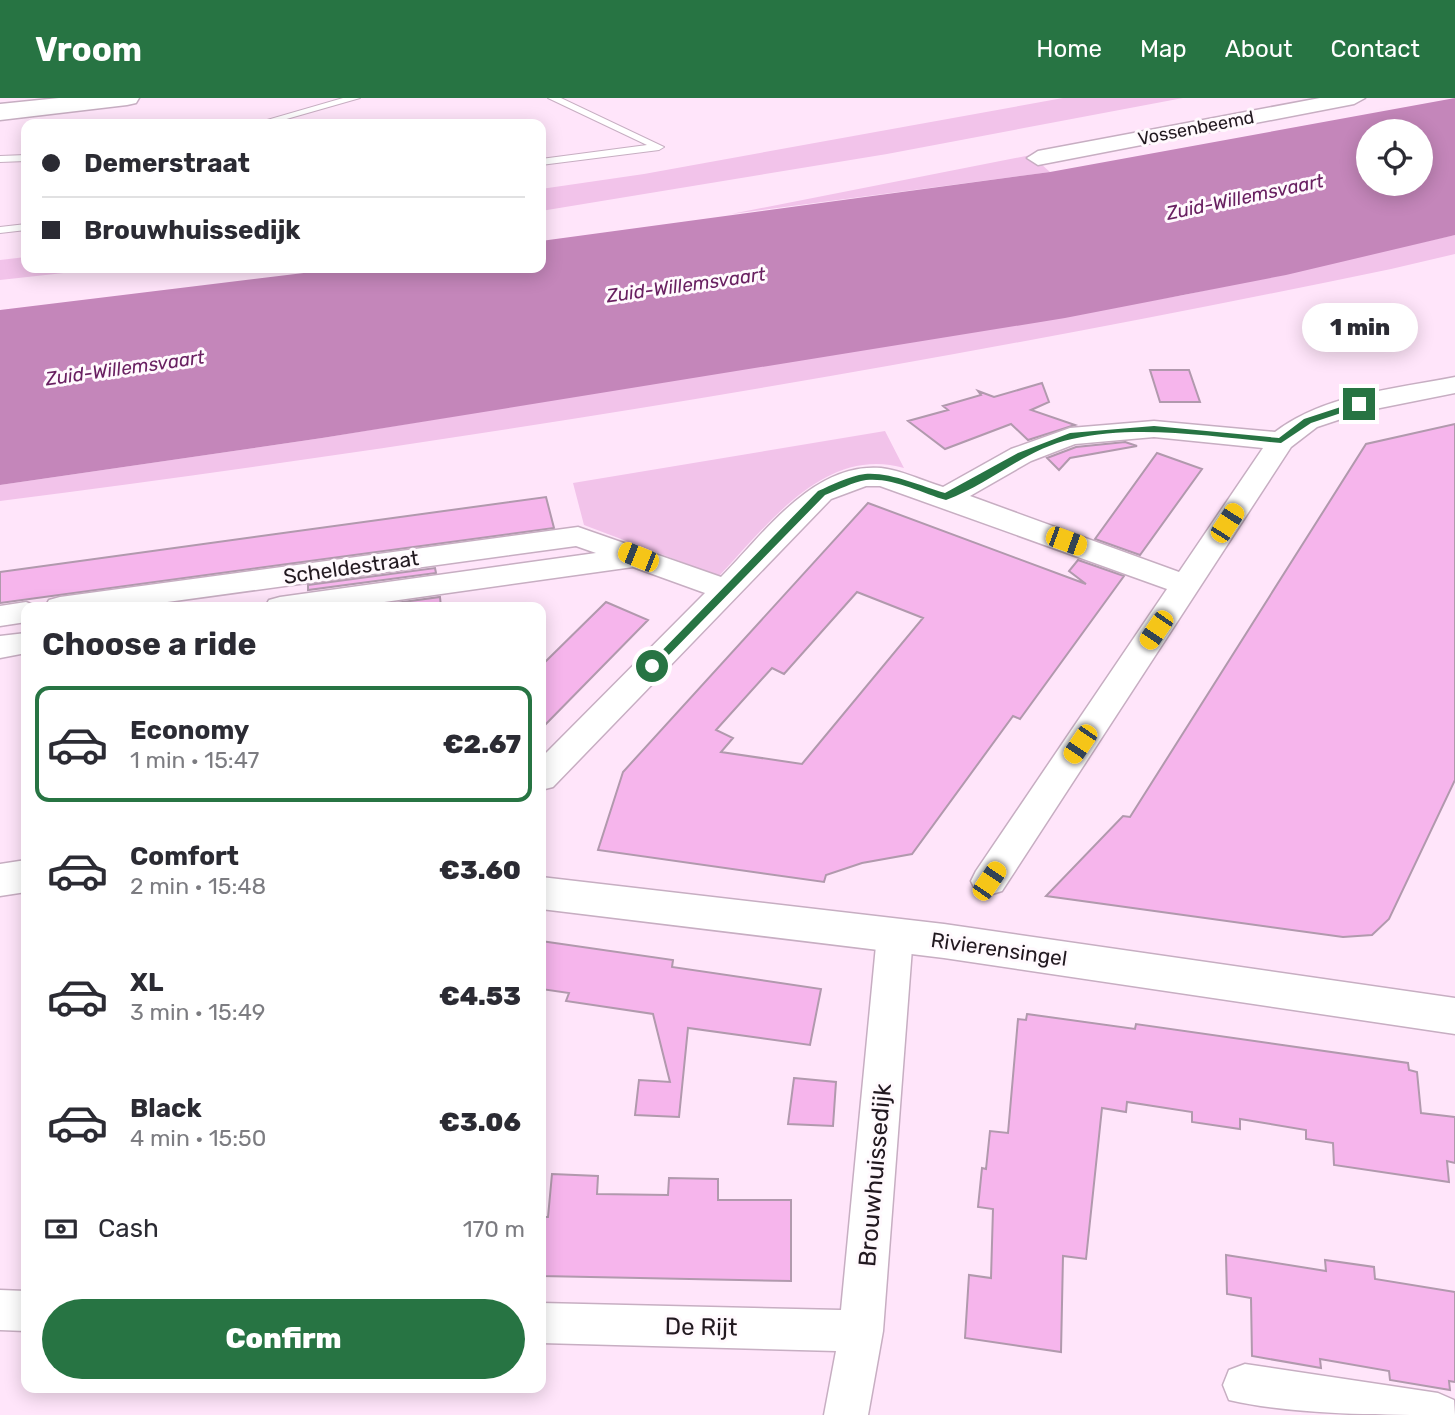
<!DOCTYPE html>
<meta charset="utf-8">
<style>
:root{--surface:#fff;--page:#f2f2f3;--text:#2b2b33;--muted:#7c7c81;--line:#e1e1e2;--accent:#277443}
body{margin:0;font-family:Rubik,sans-serif;background:var(--page);color:var(--text);height:100vh;display:flex;flex-direction:column;font-size:26px;white-space:nowrap}
*{box-sizing:border-box;margin:0}
p{font-size:23px;color:var(--muted)}
.icon{flex:none;width:38px;height:38px;fill:none;stroke:currentColor;stroke-width:2;stroke-linecap:round;stroke-linejoin:round}
.map{position:relative;flex:1;overflow:hidden}
.side{position:absolute;left:21px;top:504px;width:525px;height:791px;display:flex;flex-direction:column;background:var(--surface);border-radius:14px;box-shadow:0 4px 18px #0003}
.side>*{flex:none}
.guide{position:absolute;left:21px;top:21px;width:525px;height:154px;border-radius:14px;box-shadow:0 4px 18px #0003;display:grid;align-content:center;height:154px;padding:0 21px;background:var(--surface)}
.tools{position:absolute;left:1356px;top:21px;display:grid;gap:14px}
.tools a{display:grid;place-items:center;width:77px;height:77px;border-radius:50%;background:var(--surface);box-shadow:0 4px 18px #0003;font-size:35px}
.end{position:absolute;width:32px;height:32px;margin:-16px;border:9px solid #277443;background:#fff;box-shadow:0 0 0 4px #fff}
.from{border-radius:50%}
.bubble{position:absolute;height:49px;border-radius:24px;background:var(--surface);box-shadow:0 4px 18px #0003;font-size:23px;font-weight:800;line-height:49px;text-align:center}
.car{position:absolute;width:21px;height:42px;margin:-21px -10px;border-radius:9px;box-shadow:0 0 5px 2px #0007;background:linear-gradient(#f5c518 24%,#345 0 40%,#f5c518 0 76%,#345 0 86%,#f5c518 0)}
.guide b{display:flex;align-items:center;gap:24px;height:66px;font-size:26px}
.guide b+b{border-top:2px solid var(--line)}
.guide i{width:18px;height:18px;background:var(--text)}
ul{padding:0;list-style:none}
li{display:flex;align-items:center;gap:21px;height:116px;margin:0 14px 10px;padding:0 7px;border:4px solid transparent;border-radius:14px}
li div{flex:1}
li b{display:block;font-size:26px}
li em{font-style:normal;font-weight:800}
li.on{border-color:var(--accent)}
li>.icon{width:63px;height:63px;stroke-width:1.5}
h2{padding:0 21px;font-size:32px;line-height:84px}
.pay{display:flex;align-items:center;gap:18px;height:77px;padding:0 21px;font-size:26px}
.pay p{margin-inline-start:auto}
.action{display:flex;gap:14px;margin-top:auto;padding:14px 21px}
.action a{flex:1;height:80px;border-radius:42px;background:var(--accent);color:#fff;font-size:28px;font-weight:800;line-height:80px;text-align:center}
header{display:flex;align-items:center;gap:42px;box-sizing:border-box;height:98px;padding:0 35px;background:var(--accent);color:#fff}
header strong{font-size:33px}
nav{display:flex;gap:38px;margin-inline-start:auto;font-size:24px}
.map>svg:first-child{display:block}
.green{fill:#f2c3ea}
.water{fill:#c486ba;fill-rule:evenodd}
.building{fill:#f6b5ec;stroke:#b199ad;stroke-width:2;fill-rule:evenodd}
.lines{fill:none;stroke-linecap:round;stroke-linejoin:round}
.service-casing{stroke:#c7aec2;stroke-width:2}
.minor-casing{stroke:#c7aec2;stroke-width:3}
.tertiary-casing{stroke:#c7aec2;stroke-width:3}
.service{fill:#fff;fill-rule:evenodd}
.minor{fill:#fff;fill-rule:evenodd}
.tertiary{fill:#fff;fill-rule:evenodd}
.route{fill:#277443}
.labels{text-anchor:middle;dominant-baseline:central;stroke-width:6;stroke-linejoin:round;paint-order:stroke}
.far-street-label{font-size:18px;fill:#221920;stroke:#fff9fd}
.far-water-label{font-size:19px;font-style:italic;fill:#692061;stroke:#fff9fd}
.street-label{font-size:21px;fill:#221920;stroke:#fff9fd}
.near-street-label{font-size:24px;fill:#221920;stroke:#fff9fd}
</style>
<header>
<strong>Vroom</strong>
<nav><a>Home</a><a>Map</a><a>About</a><a>Contact</a></nav>
</header>
<div class="map">
<svg width="1455" height="1317" viewBox="0 0 1455 1317">
<rect width="100%" height="100%" fill="#ffe5fa"/>
<!-- green -->
<path class="green" d="M1063,0H1183L887,56L541,113V91L644,76Z
M1031,57L1050,74L731,116Z
M1455,137V156L1391,171C931,267 466,343 0,403V387L322,340L1184,197Z
M26,159V170H109L0,182V162Z
M885,333L904,370C824,347 767,428 719,478L584,427L573,385Z"/>
<!-- water -->
<path class="water" d="M1455,0V137L1451,138L1286,177L1065,220L322,340L0,387V212L345,170H541V143L1050,74ZM1368,33H1421V86H1368Z"/>
<!-- building -->
<path class="building" d="M1150,272H1189L1200,304H1160Z
M1042,285L1049,304L1031,312L1075,327L1028,342L1011,326L945,351L908,323L948,312L943,308L981,297L978,293L994,299Z
M1455,326V682L1389,821L1372,837L1343,839L1046,798L1123,718L1130,719L1366,346Z
M1125,344L1137,348L1070,360L1059,372L1047,360L1076,349Z
M1157,355L1202,371L1140,457L1095,441Z
M546,399L554,430L0,505V474Z
M868,405L1086,486L1069,473L1078,462L1124,478L1020,621L1013,618L912,756L862,765L826,777L824,784L598,752L623,674ZM857,494L923,520L802,666L721,654L733,640L716,632L772,570L784,576Z
M435,470L436,475L308,492V487Z
M440,499L441,509H366Z
M606,504L648,522L541,631V568Z
M541,843L673,862L672,869L821,891L810,947L688,930L679,1019L635,1017L639,982L670,984L653,916L566,903L569,895L541,891Z
M1027,916L1135,931L1136,926L1408,965L1409,972L1417,974L1421,1015L1455,1019V1065L1447,1063L1449,1084L1334,1067L1333,1045L1306,1041V1032L1240,1021V1031L1192,1024V1014L1127,1004L1126,1014L1102,1010L1086,1161L1063,1158L1061,1254L965,1240L969,1177L991,1180L993,1111L978,1109L982,1070L986,1071L990,1033L1008,1035L1018,921L1026,922Z
M794,980L836,984L833,1028L788,1026Z
M552,1076L598,1078L597,1096L668,1097L669,1080L718,1081V1102H791V1183L541,1178V1119H548Z
M1226,1157L1326,1173L1325,1162L1374,1169L1375,1181L1455,1194V1284L1449,1283L1450,1292L1390,1282L1389,1273L1320,1261L1321,1270L1252,1258L1251,1200L1227,1196Z"/>
<g class="lines">
<defs>
<path id="service" d="M343,0H360L269,26H253Z
M548,0H561L664,49L659,52L541,67V61L647,47Z
M26,57V63L0,64V58Z
M26,126V132L0,135V129Z"/>
<path id="minor" d="M1320,0H1365L1354,6L1038,67L1027,60L1038,53Z
M1455,279V295L1365,313L1317,329L1291,349L1002,793L989,797L976,793L971,783L976,773L1167,491L880,388H866L831,401L553,689L541,692V660L705,495L633,469L349,509H265L269,502L280,499L596,455L576,448L131,509H45L49,502L60,499L578,429L721,479C763,437 813,364 881,370C901,372 923,383 943,389L1011,351L1070,330L1154,323L1275,334C1325,296 1395,291 1455,279ZM1154,339L1263,350L1179,474L970,398L1031,363L1075,346Z
M26,504L38,509H26V524L0,528V508Z
M26,535V555L0,560V538Z
M895,823L908,827L913,837L883,1233L868,1317H824L836,1253L541,1245V1205L841,1212L877,837L882,827Z
M0,1192L26,1193V1233L0,1232Z
M1245,1266L1438,1295L1454,1302L1455,1317C1385,1317 1294,1317 1229,1302L1223,1287L1229,1272Z"/>
<path id="tertiary" d="M59,0H139L136,5L127,7L0,22V6Z
M26,762V794L0,798V766Z
M541,779L944,826L1455,900V936L944,860L541,811Z"/>
</defs>
<!-- service casing -->
<use href="#service" class="service-casing"/>
<!-- minor casing -->
<use href="#minor" class="minor-casing"/>
<!-- tertiary casing -->
<use href="#tertiary" class="tertiary-casing"/>
<!-- service -->
<use href="#service" class="service"/>
<!-- minor -->
<use href="#minor" class="minor"/>
<!-- tertiary -->
<use href="#tertiary" class="tertiary"/>
</g>
<!-- route -->
<path class="route" d="M1359,303L1362,308L1311,325L1281,345C1213,339 1140,326 1072,341C1025,351 990,386 946,402C922,395 892,379 866,382C853,384 838,392 825,397L656,570L647,568L818,393C832,387 849,378 865,376C891,374 920,388 945,395L1018,355L1070,335L1154,328L1279,340L1304,321Z"/>
<g class="labels">
<!-- far-street labels -->
<g class="far-street-label">
<text transform="translate(1196 30) rotate(-11)">Vossenbeemd</text>
</g>
<!-- far-water labels -->
<g class="far-water-label">
<text transform="translate(1245 99) rotate(-12)">Zuid-Willemsvaart</text>
<text transform="translate(686 187) rotate(-8)">Zuid-Willemsvaart</text>
<text transform="translate(125 270) rotate(-8)">Zuid-Willemsvaart</text>
</g>
<!-- street labels -->
<g class="street-label">
<text transform="translate(351 469) rotate(-8)">Scheldestraat</text>
<text transform="translate(999 851) rotate(8)">Rivierensingel</text>
</g>
<!-- near-street labels -->
<g class="near-street-label">
<text transform="translate(875 1077) rotate(-85)">Brouwhuissedijk</text>
<text transform="translate(701 1229) rotate(1)">De Rijt</text>
</g>
</g>
</svg>
<div class="tools">
<a><svg class="icon" aria-label="locate" viewBox="0 0 24 24"><circle cx="12" cy="12" r="6"/><path d="M12 2v4M12 18v4M2 12h4M18 12h4"/></svg></a>
</div>
<i class="end from" style="left:652px;top:568px"></i>
<i class="end" style="left:1359px;top:306px"></i>
<div class="bubble" style="left:1302px;top:205px;width:116px">1 min</div>
<i class="car" style="left:1227px;top:425px;rotate:33deg"></i>
<i class="car" style="left:1066px;top:443px;rotate:110deg"></i>
<i class="car" style="left:638px;top:459px;rotate:292deg"></i>
<i class="car" style="left:1156px;top:532px;rotate:214deg"></i>
<i class="car" style="left:1080px;top:646px;rotate:214deg"></i>
<i class="car" style="left:989px;top:783px;rotate:34deg"></i>
<div class="guide">
<b><i class="from"></i>Demerstraat</b>
<b><i></i>Brouwhuissedijk</b>
</div>
<section class="side">
<h2>Choose a ride</h2>
<ul>
<li class="on"><svg class="icon" aria-label="car" viewBox="0 0 24 24"><path d="M5 17H2v-5l4-1 3-4h7l3 4 3 1v5h-3M9 17h6M6 11h13"/><circle cx="7" cy="17" r="2"/><circle cx="17" cy="17" r="2"/></svg><div><b>Economy</b><p>1 min · 15:47</p></div><em>€2.67</em></li>
<li><svg class="icon" aria-label="car" viewBox="0 0 24 24"><path d="M5 17H2v-5l4-1 3-4h7l3 4 3 1v5h-3M9 17h6M6 11h13"/><circle cx="7" cy="17" r="2"/><circle cx="17" cy="17" r="2"/></svg><div><b>Comfort</b><p>2 min · 15:48</p></div><em>€3.60</em></li>
<li><svg class="icon" aria-label="car" viewBox="0 0 24 24"><path d="M5 17H2v-5l4-1 3-4h7l3 4 3 1v5h-3M9 17h6M6 11h13"/><circle cx="7" cy="17" r="2"/><circle cx="17" cy="17" r="2"/></svg><div><b>XL</b><p>3 min · 15:49</p></div><em>€4.53</em></li>
<li><svg class="icon" aria-label="car" viewBox="0 0 24 24"><path d="M5 17H2v-5l4-1 3-4h7l3 4 3 1v5h-3M9 17h6M6 11h13"/><circle cx="7" cy="17" r="2"/><circle cx="17" cy="17" r="2"/></svg><div><b>Black</b><p>4 min · 15:50</p></div><em>€3.06</em></li>
</ul>
<div class="pay"><svg class="icon" aria-label="cash" viewBox="0 0 24 24"><path d="M3 7h18v10H3z"/><circle cx="12" cy="12" r="2"/></svg>Cash<p>170 m</p></div>
<div class="action"><a>Confirm</a></div>
</section>
</div>
